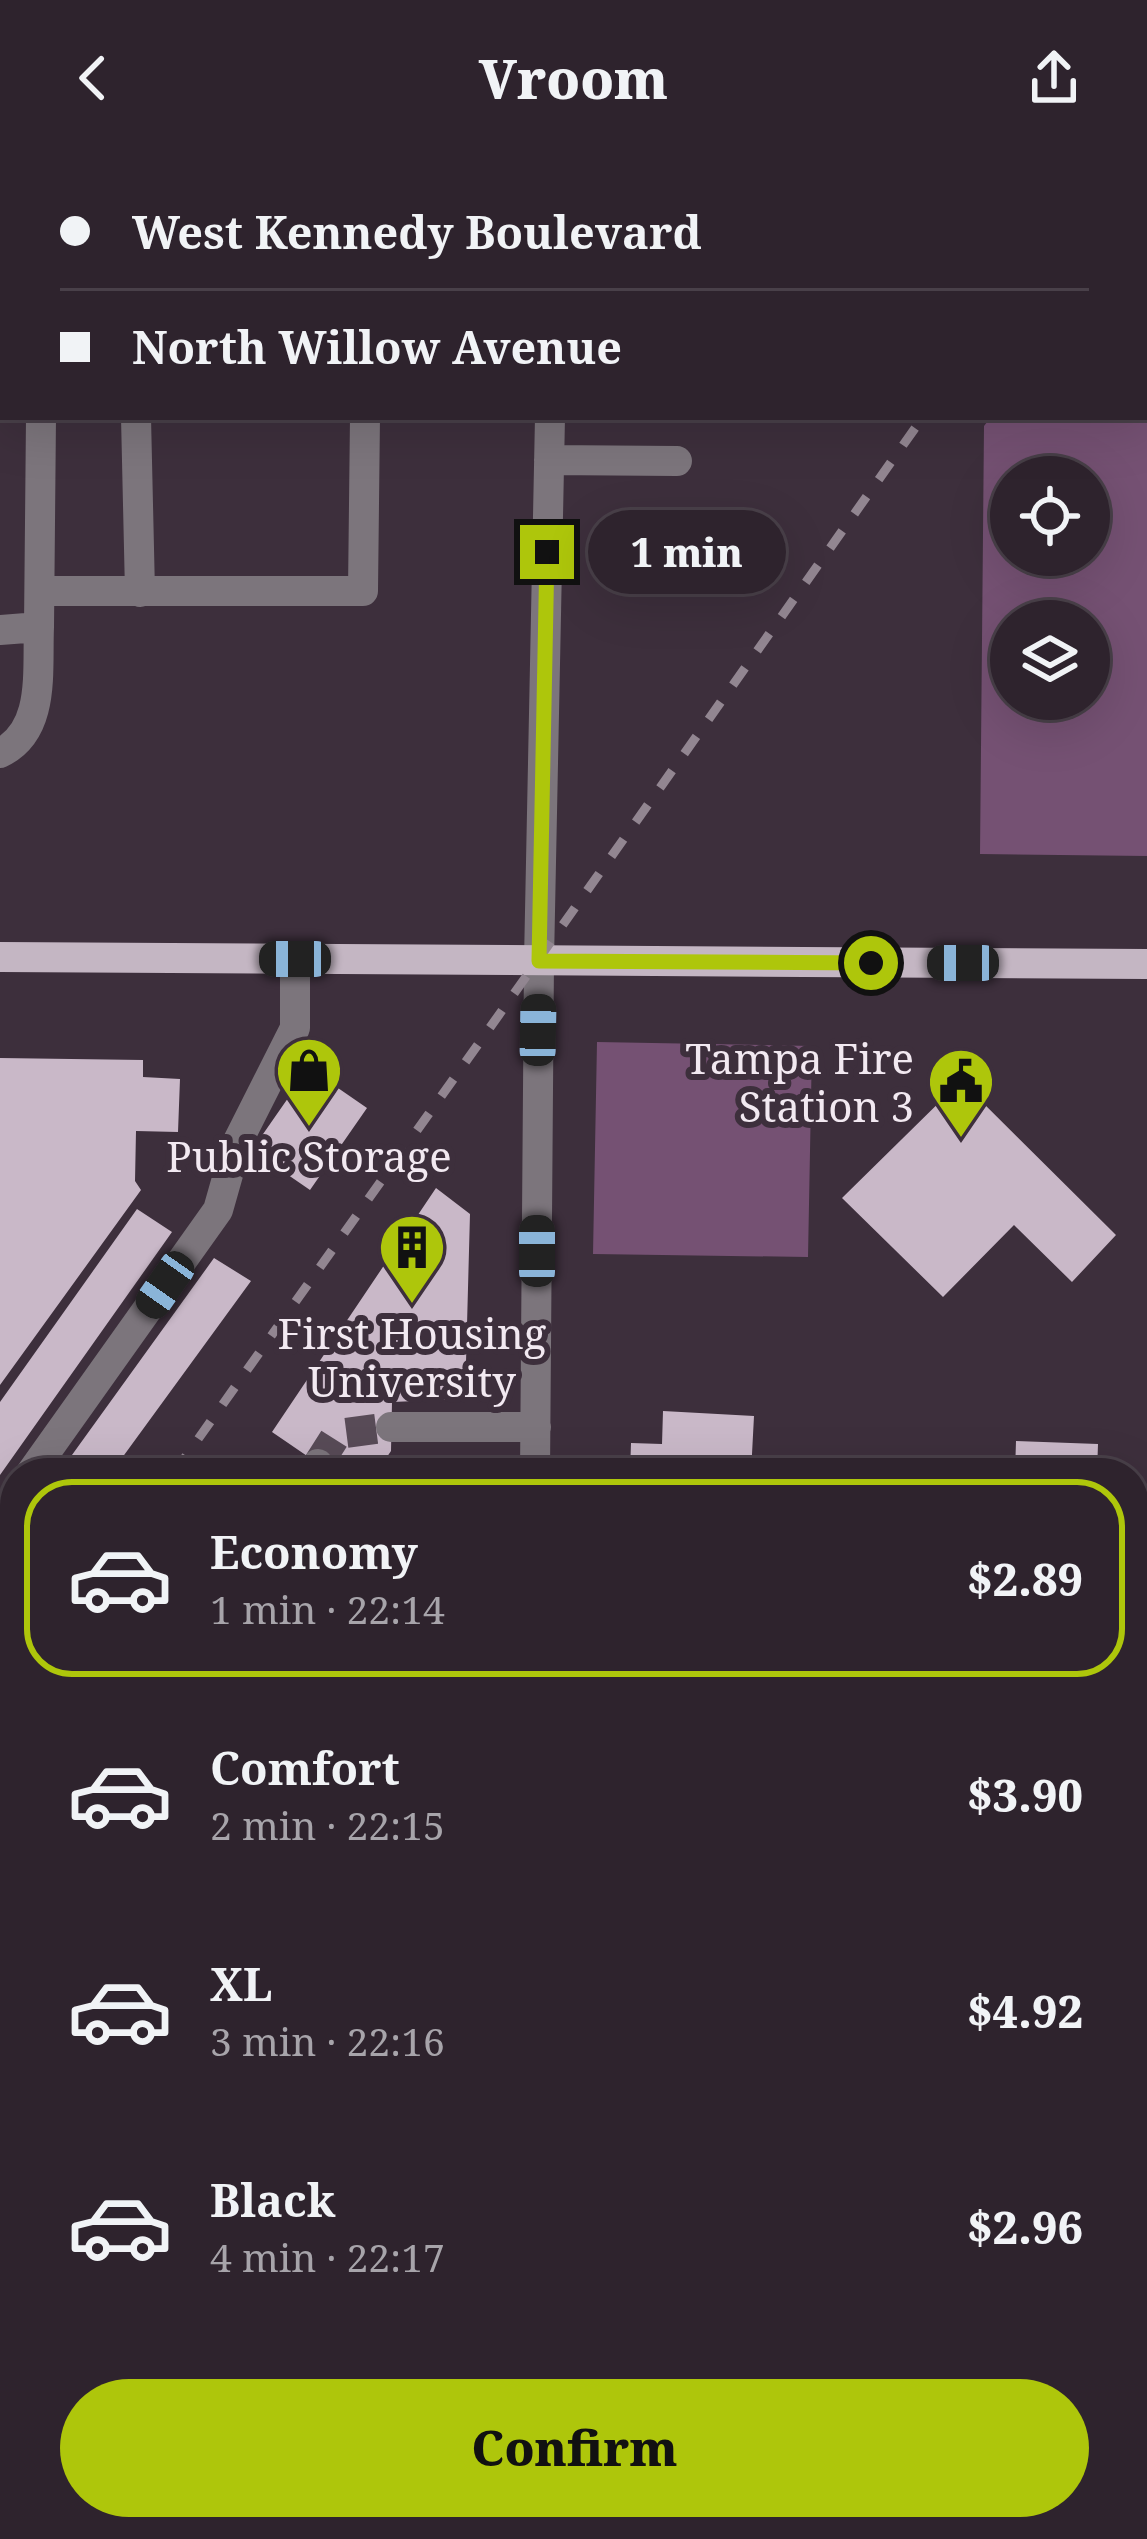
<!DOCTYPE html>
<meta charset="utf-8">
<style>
:root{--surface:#2e232d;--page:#3a2f39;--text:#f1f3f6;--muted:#a7a4aa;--line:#494049;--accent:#aec60b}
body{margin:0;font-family:"Noto Serif",serif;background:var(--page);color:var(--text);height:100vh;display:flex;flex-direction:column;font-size:45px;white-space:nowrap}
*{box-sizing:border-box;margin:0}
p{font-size:39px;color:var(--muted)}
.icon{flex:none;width:66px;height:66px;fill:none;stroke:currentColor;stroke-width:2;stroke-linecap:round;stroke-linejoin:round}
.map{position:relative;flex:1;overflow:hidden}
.drawer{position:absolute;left:0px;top:1302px;width:1149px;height:1083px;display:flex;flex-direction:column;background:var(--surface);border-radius:48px 48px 0 0;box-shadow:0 12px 48px #0002,0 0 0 3px var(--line)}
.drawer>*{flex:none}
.hud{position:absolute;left:0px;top:0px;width:1149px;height:264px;box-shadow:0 12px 48px #0002,0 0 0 3px var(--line);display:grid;align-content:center;height:264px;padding:0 60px;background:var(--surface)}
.buttons{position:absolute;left:990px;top:300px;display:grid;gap:24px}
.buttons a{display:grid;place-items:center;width:120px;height:120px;border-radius:50%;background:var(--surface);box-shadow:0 12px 48px #0002,0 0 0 3px var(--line);font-size:60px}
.end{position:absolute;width:54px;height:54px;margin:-27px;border:15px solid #aec60b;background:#111;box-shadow:0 0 0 6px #111}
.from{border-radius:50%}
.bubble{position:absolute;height:84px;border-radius:42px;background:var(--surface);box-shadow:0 12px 48px #0002,0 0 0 3px var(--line);font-size:39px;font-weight:800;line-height:84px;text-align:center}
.car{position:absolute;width:36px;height:72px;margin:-36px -18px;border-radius:15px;box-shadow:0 0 9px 3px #0007;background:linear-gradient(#222 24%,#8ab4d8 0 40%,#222 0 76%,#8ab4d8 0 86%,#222 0)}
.hud b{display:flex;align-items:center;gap:42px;height:114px;font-size:45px}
.hud b+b{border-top:3px solid var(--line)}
.hud i{width:30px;height:30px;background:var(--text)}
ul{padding:21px 0 0;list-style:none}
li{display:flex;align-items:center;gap:36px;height:198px;margin:0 24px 18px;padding:0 36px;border:6px solid transparent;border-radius:48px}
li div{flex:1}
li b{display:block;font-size:45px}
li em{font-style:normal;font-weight:800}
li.on{border-color:var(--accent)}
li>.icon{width:108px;height:108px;stroke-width:1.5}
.button{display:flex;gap:24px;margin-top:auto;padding:24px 60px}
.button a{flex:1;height:138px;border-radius:72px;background:var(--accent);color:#111;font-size:48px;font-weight:800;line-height:138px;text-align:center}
header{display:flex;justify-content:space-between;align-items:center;height:156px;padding:0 60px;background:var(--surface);font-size:54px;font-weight:800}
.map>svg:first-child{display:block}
.green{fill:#755173;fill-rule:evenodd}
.building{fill:#c9b8c8}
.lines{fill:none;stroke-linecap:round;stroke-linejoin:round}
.minor-tunnel{stroke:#584b57;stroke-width:30;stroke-dasharray:30 15;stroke-linecap:butt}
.minor{stroke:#7c757c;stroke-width:30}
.major{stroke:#c4b6c3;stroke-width:30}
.highway{stroke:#e1cfdf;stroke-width:36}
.rail{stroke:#928691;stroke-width:9;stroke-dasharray:21 21;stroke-linecap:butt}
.route{stroke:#aec60b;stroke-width:15}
.labels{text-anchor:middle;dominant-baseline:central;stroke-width:12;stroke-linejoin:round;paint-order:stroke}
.poi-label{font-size:42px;fill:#f2e9f1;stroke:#3d2f3c}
</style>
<header><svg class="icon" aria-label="back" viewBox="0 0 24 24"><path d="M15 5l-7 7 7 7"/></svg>Vroom<svg class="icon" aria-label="share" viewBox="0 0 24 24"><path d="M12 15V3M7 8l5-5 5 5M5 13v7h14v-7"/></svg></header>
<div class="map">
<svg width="1147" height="2383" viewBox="0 0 1147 2383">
<rect width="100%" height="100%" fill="#3d2f3c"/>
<!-- green -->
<path class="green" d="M1147,236V700L980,698L984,270L991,261H1146ZM1011,321H1089V399H1011ZM1011,465H1089V543H1011Z
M597,886L812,890L808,1101L593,1098Z"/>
<!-- building -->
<path class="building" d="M0,902L143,904V921L180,923L178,976L136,975L135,1025L141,1034L0,1229Z
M309,912L367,952L310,1034L252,994Z
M961,925L1116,1079L1072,1126L1014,1069L943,1141L842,1042Z
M436,1032L470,1058L465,1243L392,1246L391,1295L376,1317H332L272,1276Z
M137,1053L172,1076L0,1319V1246Z
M214,1102L251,1125L111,1317H59Z
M663,1255L754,1260L751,1317H630L631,1287L662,1288Z
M1016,1285L1098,1288L1097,1317H1015Z
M15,1379V1450L0,1470V1400Z"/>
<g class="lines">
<!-- minor-tunnel -->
<path class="minor-tunnel" d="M318,1308L337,1278L391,1271"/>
<!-- minor -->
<path class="minor" d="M127,0V3
M550,3V0
M918,3L921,0
M0,151H3
M136,261L140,436
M549,304L677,305
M40,435H363L365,261
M39,471L41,261
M0,474L39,471C37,515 46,575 0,597
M391,1271H536
M31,1317L218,1054L237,987L295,872V803
M312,1317L318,1308
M535,1317L539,805L550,261
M0,1361L15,1340
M0,1783L15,1762
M531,2383V2370"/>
<!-- major -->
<path class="major" d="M0,801L1147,808
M0,1817H15
M1134,1831H1147"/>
<!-- highway -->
<path class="highway" d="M0,2068L15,2058
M1134,2091H1147
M1134,2212H1147
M0,2299L15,2293
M114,2383L151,2370"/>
<!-- rail -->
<path class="rail" d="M1105,3L1107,0
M174,1317L923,261
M0,1559L15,1538"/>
</g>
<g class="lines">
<!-- route -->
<path class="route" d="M547,396L539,805L871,807"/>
</g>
<!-- icons -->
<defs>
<symbol id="shop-pin" viewBox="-11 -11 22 30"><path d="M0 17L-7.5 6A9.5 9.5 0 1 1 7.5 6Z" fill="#aec60b" stroke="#3d2f3c"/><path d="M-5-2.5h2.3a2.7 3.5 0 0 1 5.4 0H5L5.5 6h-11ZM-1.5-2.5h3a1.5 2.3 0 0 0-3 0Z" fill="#111"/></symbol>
<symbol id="civic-pin" viewBox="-11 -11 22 30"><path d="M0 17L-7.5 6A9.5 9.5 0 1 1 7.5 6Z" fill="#aec60b" stroke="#3d2f3c"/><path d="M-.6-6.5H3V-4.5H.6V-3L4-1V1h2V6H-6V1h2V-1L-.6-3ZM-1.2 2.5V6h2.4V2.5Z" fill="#111"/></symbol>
<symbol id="building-pin" viewBox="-11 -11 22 30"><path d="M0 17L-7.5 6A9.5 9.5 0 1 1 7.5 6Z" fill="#aec60b" stroke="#3d2f3c"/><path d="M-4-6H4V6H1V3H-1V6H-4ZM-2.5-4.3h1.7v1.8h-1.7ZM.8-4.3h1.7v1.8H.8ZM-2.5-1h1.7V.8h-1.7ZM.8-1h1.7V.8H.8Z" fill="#111"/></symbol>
</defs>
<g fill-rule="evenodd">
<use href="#shop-pin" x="271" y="876" width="76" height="104"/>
<use href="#civic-pin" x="923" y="887" width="76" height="104"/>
<use href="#building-pin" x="374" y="1053" width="76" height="104"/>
</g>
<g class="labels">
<!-- poi labels -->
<g class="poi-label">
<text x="914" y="901" text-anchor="end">Tampa Fire<tspan x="914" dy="48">Station 3</tspan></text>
<text x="309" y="999">Public Storage</text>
<text x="412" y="1176">First Housing<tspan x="412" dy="48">University</tspan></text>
</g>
</g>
</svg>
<div class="buttons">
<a><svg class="icon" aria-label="locate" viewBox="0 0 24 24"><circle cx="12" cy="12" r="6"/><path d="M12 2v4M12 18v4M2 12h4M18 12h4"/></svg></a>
<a><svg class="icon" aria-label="layers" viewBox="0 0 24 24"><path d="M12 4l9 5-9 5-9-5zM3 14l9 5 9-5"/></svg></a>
</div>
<i class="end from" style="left:871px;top:807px"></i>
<i class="end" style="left:547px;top:396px"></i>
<div class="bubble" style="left:588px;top:354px;width:198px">1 min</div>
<i class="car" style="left:295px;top:803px;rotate:270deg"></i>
<i class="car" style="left:963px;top:807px;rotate:270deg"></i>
<i class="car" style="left:538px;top:874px;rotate:1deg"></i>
<i class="car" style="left:537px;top:1095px;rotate:0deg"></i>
<i class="car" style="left:165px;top:1129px;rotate:215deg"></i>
<div class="hud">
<b><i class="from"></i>West Kennedy Boulevard</b>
<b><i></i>North Willow Avenue</b>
</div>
<section class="drawer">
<ul>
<li class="on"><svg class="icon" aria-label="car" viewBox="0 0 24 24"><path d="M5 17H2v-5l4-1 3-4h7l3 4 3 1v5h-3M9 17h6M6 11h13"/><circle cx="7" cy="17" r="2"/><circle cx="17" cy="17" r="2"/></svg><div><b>Economy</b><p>1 min · 22:14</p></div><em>$2.89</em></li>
<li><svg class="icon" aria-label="car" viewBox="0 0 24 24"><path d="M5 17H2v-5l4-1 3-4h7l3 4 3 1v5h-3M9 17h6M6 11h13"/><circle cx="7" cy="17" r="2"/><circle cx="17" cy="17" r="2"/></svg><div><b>Comfort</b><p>2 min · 22:15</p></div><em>$3.90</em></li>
<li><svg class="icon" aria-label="car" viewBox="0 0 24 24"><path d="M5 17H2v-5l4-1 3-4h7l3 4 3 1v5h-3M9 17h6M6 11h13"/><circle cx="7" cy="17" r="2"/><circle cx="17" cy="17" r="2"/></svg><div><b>XL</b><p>3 min · 22:16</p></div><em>$4.92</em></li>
<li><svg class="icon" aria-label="car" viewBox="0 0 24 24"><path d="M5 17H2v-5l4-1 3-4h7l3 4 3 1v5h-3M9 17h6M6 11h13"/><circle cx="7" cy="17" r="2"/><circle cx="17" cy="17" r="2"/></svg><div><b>Black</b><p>4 min · 22:17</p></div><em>$2.96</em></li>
</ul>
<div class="button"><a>Confirm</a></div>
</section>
</div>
